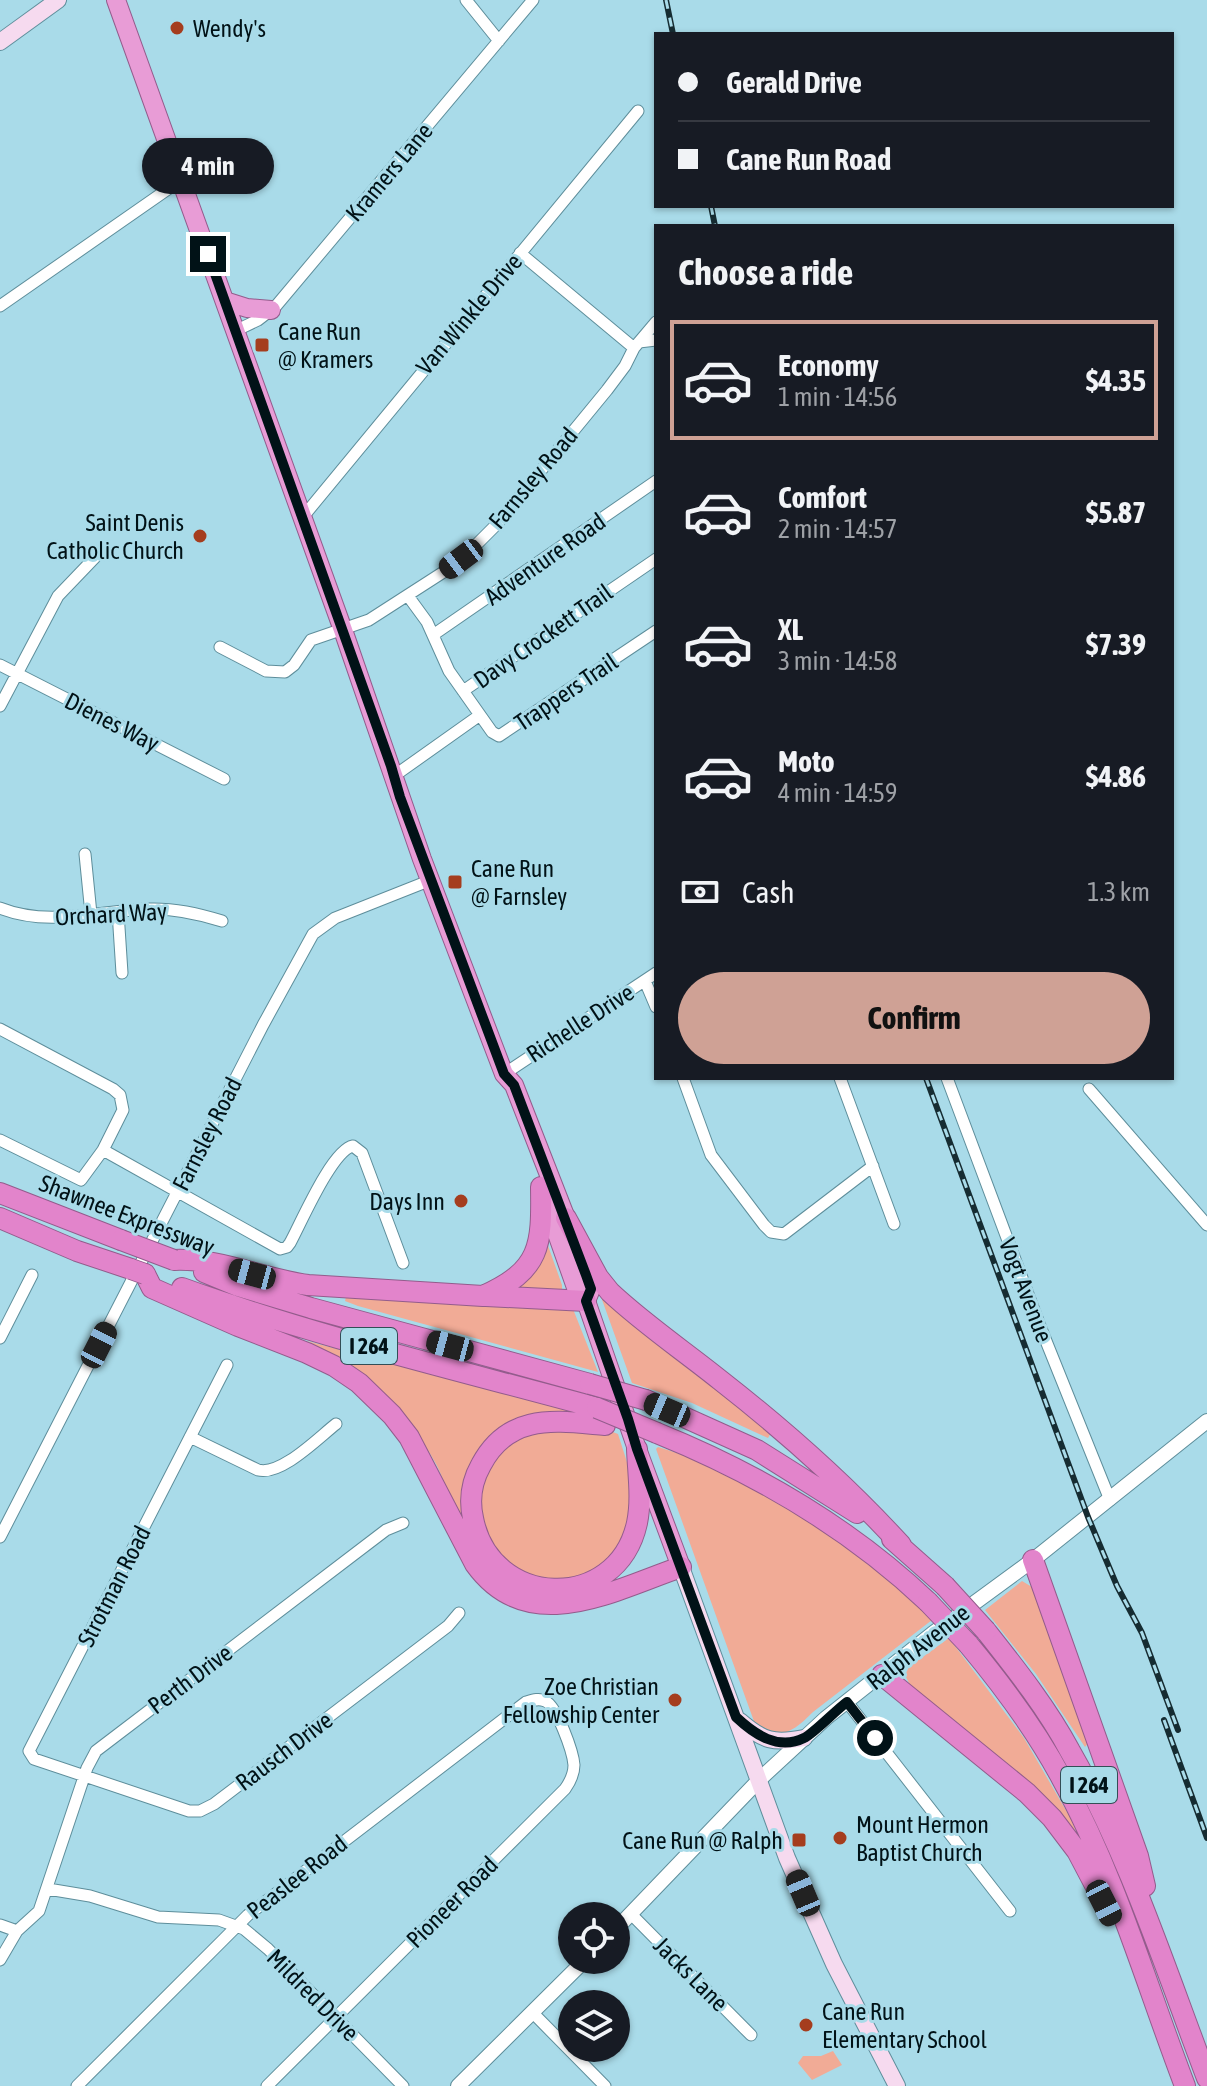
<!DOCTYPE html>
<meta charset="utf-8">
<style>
:root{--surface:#171b24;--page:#242831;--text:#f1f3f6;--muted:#9ea1a6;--line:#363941;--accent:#cfa195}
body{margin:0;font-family:"Asap Condensed",sans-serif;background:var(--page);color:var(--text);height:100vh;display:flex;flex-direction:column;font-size:30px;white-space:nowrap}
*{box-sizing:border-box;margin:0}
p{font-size:26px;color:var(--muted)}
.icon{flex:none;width:44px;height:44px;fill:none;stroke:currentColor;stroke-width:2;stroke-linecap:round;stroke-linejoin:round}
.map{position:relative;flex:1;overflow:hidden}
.sheet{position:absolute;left:654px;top:224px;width:520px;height:856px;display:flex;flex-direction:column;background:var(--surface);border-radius:0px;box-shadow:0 2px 6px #0004}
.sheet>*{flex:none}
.guide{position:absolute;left:654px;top:32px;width:520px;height:176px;border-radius:0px;box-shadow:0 2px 6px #0004;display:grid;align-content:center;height:176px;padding:0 24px;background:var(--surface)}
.tools{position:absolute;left:558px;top:1902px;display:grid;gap:16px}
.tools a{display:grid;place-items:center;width:72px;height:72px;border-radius:50%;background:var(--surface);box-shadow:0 2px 6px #0004;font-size:40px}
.end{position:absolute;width:36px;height:36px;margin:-18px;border:10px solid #011217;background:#fff;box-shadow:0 0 0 4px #fff}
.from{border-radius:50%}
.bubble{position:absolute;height:56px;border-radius:28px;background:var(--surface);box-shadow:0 2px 6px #0004;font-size:26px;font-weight:700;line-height:56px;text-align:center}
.car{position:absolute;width:24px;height:48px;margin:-24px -12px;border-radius:10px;box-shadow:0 0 6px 2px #0007;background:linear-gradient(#222 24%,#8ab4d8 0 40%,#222 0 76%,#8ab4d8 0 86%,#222 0)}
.guide b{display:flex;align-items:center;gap:28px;height:76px;font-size:30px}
.guide b+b{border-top:2px solid var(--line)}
.guide i{width:20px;height:20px;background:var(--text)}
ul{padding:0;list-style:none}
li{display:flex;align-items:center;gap:24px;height:120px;margin:0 16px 12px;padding:0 8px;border:4px solid transparent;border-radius:0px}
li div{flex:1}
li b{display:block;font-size:30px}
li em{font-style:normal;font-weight:700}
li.selected{border-color:var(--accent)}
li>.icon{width:72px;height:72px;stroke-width:1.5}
h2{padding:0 24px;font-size:36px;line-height:96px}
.pay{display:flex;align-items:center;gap:20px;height:88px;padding:0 24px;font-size:30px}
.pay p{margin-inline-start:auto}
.primary-button{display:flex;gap:16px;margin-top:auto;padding:16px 24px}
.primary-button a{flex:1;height:92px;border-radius:48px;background:var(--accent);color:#111;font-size:32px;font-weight:700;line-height:92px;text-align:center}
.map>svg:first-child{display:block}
.green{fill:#f1ab96}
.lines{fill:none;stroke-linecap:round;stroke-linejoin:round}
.minor-casing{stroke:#5e8e9b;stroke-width:13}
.tertiary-casing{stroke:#5e8e9b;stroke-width:16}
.secondary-casing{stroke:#5e8e9b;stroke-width:18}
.trunk-casing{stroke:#935c8c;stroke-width:20}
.motorway-casing{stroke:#935c8c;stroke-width:22}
.minor{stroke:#fff;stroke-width:11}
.tertiary{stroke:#fff;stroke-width:14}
.secondary{stroke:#f6daef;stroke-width:16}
.trunk{stroke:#e89cd6;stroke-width:18}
.motorway{stroke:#e284cb;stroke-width:20}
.rail-casing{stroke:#162c32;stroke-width:6}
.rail{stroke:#a9dbe9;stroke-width:3;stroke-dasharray:9;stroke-linecap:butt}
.motorway-bridge-casing{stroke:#935c8c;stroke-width:22;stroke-linecap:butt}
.motorway-bridge{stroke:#e284cb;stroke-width:20}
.route{stroke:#011217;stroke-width:10}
.poi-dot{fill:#a53d1e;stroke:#a9dbe9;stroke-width:3}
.labels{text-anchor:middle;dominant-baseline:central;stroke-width:6;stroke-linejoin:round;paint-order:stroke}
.shield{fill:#a9dbe9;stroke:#334e56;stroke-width:2}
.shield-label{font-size:22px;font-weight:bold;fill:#011217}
.poi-label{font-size:24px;fill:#011217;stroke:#a9dbe9;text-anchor:start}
.street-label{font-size:24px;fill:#011217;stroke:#a9dbe9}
</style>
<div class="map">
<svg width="1207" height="2086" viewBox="0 0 1207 2086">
<rect width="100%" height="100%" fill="#a9dbe9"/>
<!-- green -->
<path class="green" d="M546,1240L562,1285V1291L516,1288Z
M596,1283L772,1431L768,1438L692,1403L632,1383Z
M346,1297L573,1309L598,1372L358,1306L345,1301Z
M307,1341L562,1409L573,1413L511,1426L465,1519C451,1506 445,1481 436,1464C403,1404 364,1375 307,1341Z
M605,1429L618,1434L634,1484L629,1530L607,1563L576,1580L531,1579L493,1551L477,1512L488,1463L524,1431Z
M658,1447C761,1477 857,1546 932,1620L813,1712C800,1725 792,1732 774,1736L755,1724L751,1713L656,1449Z
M1022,1581L1037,1590L1090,1741L1085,1747L1036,1674L985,1610Z
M949,1638L1024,1738L1071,1819L1077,1834L910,1685L905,1675L909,1667Z
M833,2051L842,2065L812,2080L798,2063L803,2056H821Z"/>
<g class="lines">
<defs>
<path id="minor" d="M466,0L499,41
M520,253L634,348
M0,306L181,180
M235,331L258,320L276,306L533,0
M639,342L656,340
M302,518L638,111
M408,596L427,622L449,671L492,732L499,736L656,631
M433,635L656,481
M220,647L266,671L285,672L294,665L311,640L369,620L442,573L470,551L497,524L607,390L625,366L634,348L656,322
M0,665L224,779
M463,691L656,559
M0,706L58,596L104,548
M394,776L480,715
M85,854L91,914
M0,908C48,927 98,911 148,909C174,908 197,913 222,921
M118,912L122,973
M645,981L656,1007
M0,1029L113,1089L120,1095L123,1110L103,1150L81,1180L0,1140
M504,1074L656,973
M683,1078L711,1155L764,1225L771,1232L784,1234L873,1166
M840,1078L894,1224
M947,1078L1040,1326L1110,1500
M1089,1089L1207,1225
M103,1150L280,1249L287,1247L290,1243C301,1223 332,1150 353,1146L362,1153L403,1263
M0,1338L32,1275
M227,1365L29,1751L34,1759L189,1811H200L214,1804L448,1626L459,1613
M190,1437L258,1470C281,1476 318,1438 336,1424
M0,1537L263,1025L313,934L335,918L431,880
M847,1702L1010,1911
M48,1889L90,1896L158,1917L219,1920L244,1929L268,1949L403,2086
M631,1914L751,2035
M0,1925L17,1931
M0,1960L17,1931L39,1911L87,1768L96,1751L386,1530L403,1523
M532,2012L605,2086
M77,2086L248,1915L526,1702C533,1700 539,1698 545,1701C557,1706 573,1752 574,1765C574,1774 570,1782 565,1789L267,2086"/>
<path id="tertiary" d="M616,1929L760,1779L826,1718L932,1634L1033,1560L1207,1421
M458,2086L585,1960"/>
<path id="secondary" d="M0,42L58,0
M681,1567L787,1858L834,1964L897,2086
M740,1721C763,1741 774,1744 804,1738"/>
<path id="trunk" d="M116,0L343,630L422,859L504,1074L514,1085L571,1231
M225,301L247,308L271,310
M544,1197L579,1296L586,1301L637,1449L681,1567
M579,1255L591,1289L586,1301"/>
<path id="motorway" d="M0,1193L121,1240
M0,1218L77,1251L131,1269
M566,1218L598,1277L610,1292C644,1324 684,1351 720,1380C784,1430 846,1485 901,1545
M174,1260C219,1258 263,1279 308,1285L483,1296C541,1270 542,1246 541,1187
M204,1272L238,1286L311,1308L590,1384
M145,1274L152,1288L238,1326L307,1353L334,1366L359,1383L392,1415L409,1437L475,1564C529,1639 613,1590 681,1567
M182,1288C317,1337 458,1370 597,1408
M486,1296L586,1301
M646,1400L757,1450L857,1513
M605,1425C556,1421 509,1412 481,1465C472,1481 469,1500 473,1518C490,1609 617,1614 637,1523C642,1499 638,1474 637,1449
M657,1433C758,1474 849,1527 928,1602
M892,1539L945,1586
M1033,1560L1138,1856L1145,1886
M986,1631C1016,1669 1047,1708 1070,1751C1129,1854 1165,1968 1207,2078
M968,1644C1003,1686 1036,1730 1062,1779C1115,1875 1146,1984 1185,2086
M882,1675L1027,1793L1052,1818L1077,1851L1107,1908"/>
</defs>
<!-- minor casing -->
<use href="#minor" class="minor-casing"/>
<!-- tertiary casing -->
<use href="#tertiary" class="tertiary-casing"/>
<!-- secondary casing -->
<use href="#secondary" class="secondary-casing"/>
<!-- trunk casing -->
<use href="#trunk" class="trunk-casing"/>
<!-- motorway casing -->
<use href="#motorway" class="motorway-casing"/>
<!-- minor -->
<use href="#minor" class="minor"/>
<!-- tertiary -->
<use href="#tertiary" class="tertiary"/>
<!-- secondary -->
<use href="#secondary" class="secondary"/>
<!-- trunk -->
<use href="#trunk" class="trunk"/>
<!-- motorway -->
<use href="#motorway" class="motorway"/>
<defs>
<path id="rail" d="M666,0L673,34
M711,206L715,226
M926,1078L1088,1517L1117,1586L1142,1633L1178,1730
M1164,1720L1207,1838"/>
</defs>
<!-- rail casing -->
<use href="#rail" class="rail-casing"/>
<!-- rail -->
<use href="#rail" class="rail"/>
<defs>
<path id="motorway-bridge" d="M121,1240L174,1260
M131,1269L145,1274
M590,1384L646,1400
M597,1408L657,1433
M945,1586L986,1631
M928,1602L968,1644"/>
</defs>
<!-- motorway-bridge casing -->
<use href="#motorway-bridge" class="motorway-bridge-casing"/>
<!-- motorway-bridge -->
<use href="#motorway-bridge" class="motorway-bridge"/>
</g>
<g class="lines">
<!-- route -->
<path class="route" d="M208,254L391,766L400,797L504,1074L514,1085L586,1275L591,1289L586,1301L628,1419L637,1449L736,1717C754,1734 778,1751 804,1738C813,1734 836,1710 847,1702L875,1738"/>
</g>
<!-- markers -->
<g class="poi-dot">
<circle cx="177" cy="28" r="8"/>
<rect x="254" y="337" width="16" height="16" rx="4"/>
<circle cx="200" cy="536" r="8"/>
<rect x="447" y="874" width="16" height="16" rx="4"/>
<circle cx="461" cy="1201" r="8"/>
<circle cx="675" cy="1700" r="8"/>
<circle cx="840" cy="1838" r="8"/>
<rect x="791" y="1832" width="16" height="16" rx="4"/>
<circle cx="806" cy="2025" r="8"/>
</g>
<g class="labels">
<!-- shield labels -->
<g class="shield">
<rect x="341" y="1328" width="56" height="36" rx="6"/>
<rect x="1061" y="1767" width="56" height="36" rx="6"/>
</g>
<g class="shield-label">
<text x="369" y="1346">I 264</text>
<text x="1089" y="1785">I 264</text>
</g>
<!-- poi labels -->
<g class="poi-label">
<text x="193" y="28">Wendy's</text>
<text x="278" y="331">Cane Run<tspan x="278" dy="28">@ Kramers</tspan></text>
<text x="184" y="522" text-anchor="end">Saint Denis<tspan x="184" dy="28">Catholic Church</tspan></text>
<text x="471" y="868">Cane Run<tspan x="471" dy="28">@ Farnsley</tspan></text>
<text x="445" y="1201" text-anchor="end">Days Inn</text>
<text x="659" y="1686" text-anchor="end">Zoe Christian<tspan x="659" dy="28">Fellowship Center</tspan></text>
<text x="856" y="1824">Mount Hermon<tspan x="856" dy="28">Baptist Church</tspan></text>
<text x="783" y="1840" text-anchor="end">Cane Run @ Ralph</text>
<text x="822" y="2011">Cane Run<tspan x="822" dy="28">Elementary School</tspan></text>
</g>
<!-- street labels -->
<g class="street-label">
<text transform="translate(389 172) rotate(-50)">Kramers Lane</text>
<text transform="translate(469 314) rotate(-50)">Van Winkle Drive</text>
<text transform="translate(533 478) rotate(-50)">Farnsley Road</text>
<text transform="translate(545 559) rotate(-35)">Adventure Road</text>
<text transform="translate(543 636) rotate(-35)">Davy Crockett Trail</text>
<text transform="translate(566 692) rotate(-34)">Trappers Trail</text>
<text transform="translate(112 722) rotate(27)">Dienes Way</text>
<text transform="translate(111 914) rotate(-3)">Orchard Way</text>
<text transform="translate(580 1023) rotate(-33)">Richelle Drive</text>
<text transform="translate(207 1134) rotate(-63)">Farnsley Road</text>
<text transform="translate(127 1215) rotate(21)">Shawnee Expressway</text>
<text transform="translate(1026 1290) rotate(69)">Vogt Avenue</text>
<text transform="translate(114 1586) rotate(-63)">Strotman Road</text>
<text transform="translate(918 1647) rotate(-38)">Ralph Avenue</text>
<text transform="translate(190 1679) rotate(-37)">Perth Drive</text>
<text transform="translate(284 1751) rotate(-37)">Rausch Drive</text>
<text transform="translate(297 1877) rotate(-38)">Peaslee Road</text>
<text transform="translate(452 1902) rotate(-45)">Pioneer Road</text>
<text transform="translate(691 1974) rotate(45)">Jacks Lane</text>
<text transform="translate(313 1995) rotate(45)">Mildred Drive</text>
</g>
</g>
</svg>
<div class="tools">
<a><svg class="icon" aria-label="locate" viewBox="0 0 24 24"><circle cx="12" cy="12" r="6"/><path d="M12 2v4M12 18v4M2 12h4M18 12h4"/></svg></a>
<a><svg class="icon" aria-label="layers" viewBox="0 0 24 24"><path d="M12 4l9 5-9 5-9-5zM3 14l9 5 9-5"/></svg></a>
</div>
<i class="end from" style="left:875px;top:1738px"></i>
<i class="end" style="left:208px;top:254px"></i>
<div class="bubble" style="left:142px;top:138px;width:132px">4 min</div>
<i class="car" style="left:461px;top:559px;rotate:233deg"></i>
<i class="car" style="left:252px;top:1274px;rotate:285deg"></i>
<i class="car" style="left:99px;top:1345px;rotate:27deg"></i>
<i class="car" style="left:450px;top:1346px;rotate:285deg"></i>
<i class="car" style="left:667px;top:1410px;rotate:293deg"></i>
<i class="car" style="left:803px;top:1893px;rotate:337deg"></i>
<i class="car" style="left:1104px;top:1903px;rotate:153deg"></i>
<div class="guide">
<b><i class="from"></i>Gerald Drive</b>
<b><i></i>Cane Run Road</b>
</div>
<section class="sheet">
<h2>Choose a ride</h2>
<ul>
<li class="selected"><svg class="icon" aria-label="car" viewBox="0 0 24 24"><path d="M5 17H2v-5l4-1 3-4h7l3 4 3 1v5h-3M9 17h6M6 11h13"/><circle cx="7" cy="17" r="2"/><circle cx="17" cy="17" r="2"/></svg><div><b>Economy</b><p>1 min · 14:56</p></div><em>$4.35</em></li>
<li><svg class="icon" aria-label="car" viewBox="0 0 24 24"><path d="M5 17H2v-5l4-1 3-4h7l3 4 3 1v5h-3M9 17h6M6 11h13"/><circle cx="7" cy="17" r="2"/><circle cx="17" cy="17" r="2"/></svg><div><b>Comfort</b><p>2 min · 14:57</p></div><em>$5.87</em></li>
<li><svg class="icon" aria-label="car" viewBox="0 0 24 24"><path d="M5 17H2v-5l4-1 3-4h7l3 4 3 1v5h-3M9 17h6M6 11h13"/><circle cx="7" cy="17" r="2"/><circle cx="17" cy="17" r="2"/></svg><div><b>XL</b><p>3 min · 14:58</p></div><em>$7.39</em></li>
<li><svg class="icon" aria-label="car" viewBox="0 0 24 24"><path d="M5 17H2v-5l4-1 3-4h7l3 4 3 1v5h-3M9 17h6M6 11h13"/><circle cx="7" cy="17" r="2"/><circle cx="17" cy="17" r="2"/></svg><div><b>Moto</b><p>4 min · 14:59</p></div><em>$4.86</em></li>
</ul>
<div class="pay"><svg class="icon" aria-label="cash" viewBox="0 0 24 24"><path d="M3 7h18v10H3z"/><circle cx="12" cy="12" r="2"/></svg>Cash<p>1.3 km</p></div>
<div class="primary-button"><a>Confirm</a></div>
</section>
</div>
